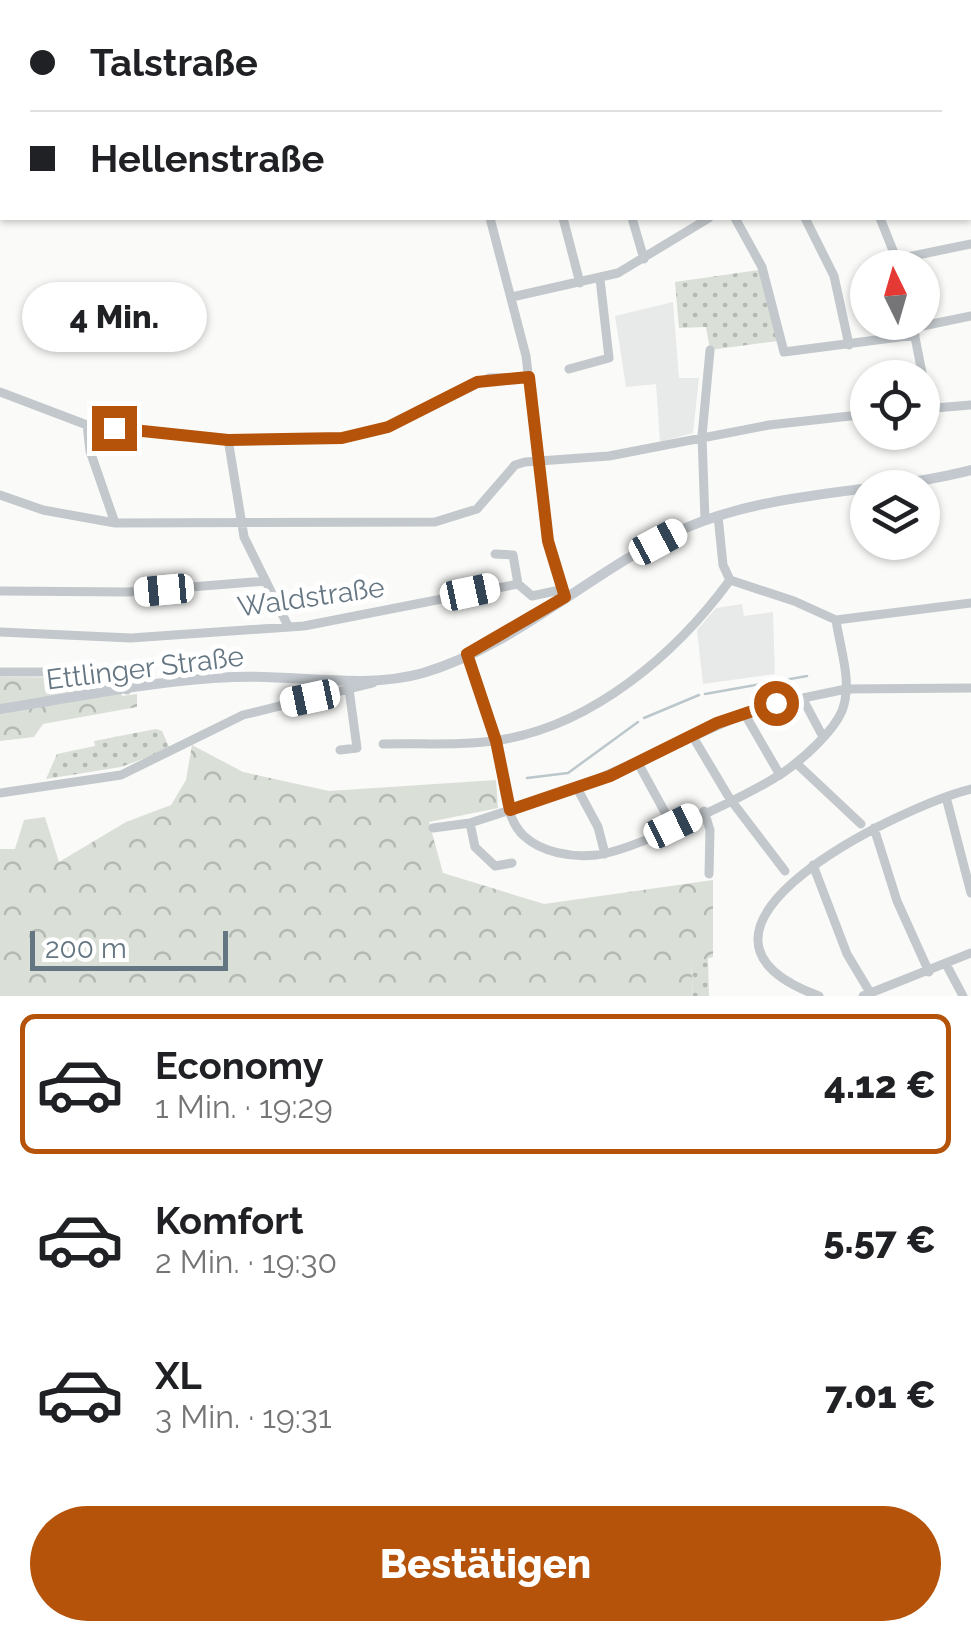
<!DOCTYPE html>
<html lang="de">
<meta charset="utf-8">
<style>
:root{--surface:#fff;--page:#f2f2f2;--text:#202124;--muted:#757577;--line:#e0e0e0;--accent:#b45309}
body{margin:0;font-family:Raleway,sans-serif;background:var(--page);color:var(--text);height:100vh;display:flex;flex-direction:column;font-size:38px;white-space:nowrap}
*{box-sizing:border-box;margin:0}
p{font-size:32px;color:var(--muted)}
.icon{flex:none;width:55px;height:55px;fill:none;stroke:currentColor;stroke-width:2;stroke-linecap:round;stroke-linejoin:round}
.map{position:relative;height:996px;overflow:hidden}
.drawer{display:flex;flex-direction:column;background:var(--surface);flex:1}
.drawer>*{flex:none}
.hud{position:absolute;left:0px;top:0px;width:972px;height:220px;box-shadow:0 2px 8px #0004;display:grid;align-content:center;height:220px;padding:0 30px;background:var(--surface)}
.needle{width:65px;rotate:355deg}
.buttons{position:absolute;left:850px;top:250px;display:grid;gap:20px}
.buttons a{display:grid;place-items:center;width:90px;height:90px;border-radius:50%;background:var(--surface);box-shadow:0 2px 8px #0004;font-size:50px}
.scale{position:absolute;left:30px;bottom:25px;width:198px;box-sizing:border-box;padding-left:10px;border:5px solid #657683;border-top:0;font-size:28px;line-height:35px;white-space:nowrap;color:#657683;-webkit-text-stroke:8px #fff;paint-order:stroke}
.end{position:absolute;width:45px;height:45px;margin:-22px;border:12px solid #b45309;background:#fff;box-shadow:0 0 0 5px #fff}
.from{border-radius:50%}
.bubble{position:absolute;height:70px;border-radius:35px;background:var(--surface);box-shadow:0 2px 8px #0004;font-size:32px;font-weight:800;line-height:70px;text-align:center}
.car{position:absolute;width:30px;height:60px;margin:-30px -15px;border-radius:12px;box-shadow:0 0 8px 2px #0007;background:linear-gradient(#fff 24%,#345 0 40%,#fff 0 76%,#345 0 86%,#fff 0)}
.hud b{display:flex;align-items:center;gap:35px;height:95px;font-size:38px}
.hud b+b{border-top:2px solid var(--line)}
.hud i{width:25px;height:25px;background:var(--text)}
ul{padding:18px 0 0;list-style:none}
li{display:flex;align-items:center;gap:30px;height:140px;margin:0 20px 15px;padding:0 10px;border:5px solid transparent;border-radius:15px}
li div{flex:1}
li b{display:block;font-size:38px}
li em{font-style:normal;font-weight:800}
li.selected{border-color:var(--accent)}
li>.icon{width:90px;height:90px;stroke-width:1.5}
.button{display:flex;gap:20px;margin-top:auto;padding:20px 30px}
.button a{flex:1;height:115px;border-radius:60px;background:var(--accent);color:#fff;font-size:40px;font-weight:800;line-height:115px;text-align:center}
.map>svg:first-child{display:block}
.built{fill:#e8e9e9}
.grass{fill:url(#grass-dots)}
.forest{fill:url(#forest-crowns)}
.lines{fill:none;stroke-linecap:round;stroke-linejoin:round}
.stream{stroke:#bbc7cb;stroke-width:2.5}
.minor{stroke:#c3c8cc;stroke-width:9}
.major{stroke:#c3c9ce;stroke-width:10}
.route{stroke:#b45309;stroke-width:12}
.labels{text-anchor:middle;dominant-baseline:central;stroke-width:10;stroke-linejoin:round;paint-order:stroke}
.street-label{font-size:28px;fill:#657683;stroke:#fff}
</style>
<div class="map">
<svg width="971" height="996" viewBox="0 0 971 996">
<defs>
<pattern id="grass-dots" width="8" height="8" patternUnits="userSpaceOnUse" patternTransform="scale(2.5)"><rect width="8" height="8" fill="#dadfd7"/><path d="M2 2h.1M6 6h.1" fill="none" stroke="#b4b9b4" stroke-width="1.8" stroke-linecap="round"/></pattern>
<pattern id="forest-crowns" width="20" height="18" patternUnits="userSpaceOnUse" patternTransform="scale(2.5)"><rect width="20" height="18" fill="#dadfd7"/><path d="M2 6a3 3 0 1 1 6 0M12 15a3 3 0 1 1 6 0" fill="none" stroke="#b4b9b4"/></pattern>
</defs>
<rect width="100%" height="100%" fill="#fafaf8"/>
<!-- built -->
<path class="built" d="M673,302L679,378H699L693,433L660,442L656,384L626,387L615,316Z
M742,604L744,616L773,612L775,674L703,684L697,630L716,608Z"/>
<!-- grass -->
<path class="grass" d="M0,0L59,2H2V156Z
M759,270L778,341L710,350L706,327L679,328L675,282Z
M156,729L162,731L170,749L121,767L46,779L57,754L95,746L94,741Z
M708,958L709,996H693L691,963Z"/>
<!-- forest -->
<path class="forest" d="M0,677L119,678L122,696L137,694V707L43,724L34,737L0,741Z
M192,745L243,772L329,791L496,780L498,808L429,822L443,873L544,904L713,880V957L691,963L693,996H0V849H15L24,820L45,817L59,862L126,822L171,805L186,780Z"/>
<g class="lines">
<!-- stream -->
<path class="stream" d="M705,694L807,676
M644,718L699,695
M527,778L568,773L638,722"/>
<!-- minor -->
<path class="minor" d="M490,218L526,356L548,541L563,595
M563,218L580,283
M632,218L644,259
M735,218L762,267L784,352L915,335
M805,218L834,276L849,345
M880,218L900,268
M898,259L971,244
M512,297L618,273L709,218
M912,322L929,408
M913,328L971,316
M569,369L609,358L600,279
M0,392L87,425L228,439L341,438L389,427L489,378L529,377
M922,409L971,405
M87,425L90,451L115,523
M228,439L244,537L288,626
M0,495L43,510L115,523L435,522L477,509L515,465L525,462L609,456L769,425L868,414
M705,520L702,436L710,350
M495,554L513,555L518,584
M0,591L129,592L266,581
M836,620L971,603
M0,632L131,638L304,626L518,584L532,596L560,590
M467,654C476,683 488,712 496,741C504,770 501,815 524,836C541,852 572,858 596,855C631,852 753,793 784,772C803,759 833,732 842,711C853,682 840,649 836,620L794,601L730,580L723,565L718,516
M0,672H115L124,676L127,690
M806,705L822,735
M747,718L780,775
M696,742L730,799L785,871
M383,744C421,743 463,746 500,740C593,725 676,654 730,580
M340,750L357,748L349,689
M638,763L673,827
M796,763L861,824
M577,788L598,827L605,854
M0,793L121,775L243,715L373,683
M946,797L971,893
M704,811L710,830L709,874
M470,823L475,847L495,866L512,863
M433,828L470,823L577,788L760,707L846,689L971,688
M874,828L897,901L929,972
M813,865L847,954L871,994
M946,964L963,996
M819,996C641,931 902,806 971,789
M863,996L971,953"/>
<!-- major -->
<path class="major" d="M0,709C77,697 155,680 233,677C295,674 363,690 423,673C519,645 596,566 688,527C778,489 878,494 971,470"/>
</g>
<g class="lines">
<!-- route -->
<path class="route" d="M114,428L228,440L342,438L388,427L477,382L529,377L548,541L565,597L467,654L496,741L510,810L610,776L717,723L776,703"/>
</g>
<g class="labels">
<!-- street labels -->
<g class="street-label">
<text transform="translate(311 597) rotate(-8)">Waldstraße</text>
<text transform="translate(145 668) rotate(-7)">Ettlinger Straße</text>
</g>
</g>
</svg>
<div class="buttons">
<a><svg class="needle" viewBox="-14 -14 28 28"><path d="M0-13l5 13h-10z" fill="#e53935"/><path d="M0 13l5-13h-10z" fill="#757577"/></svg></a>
<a><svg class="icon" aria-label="locate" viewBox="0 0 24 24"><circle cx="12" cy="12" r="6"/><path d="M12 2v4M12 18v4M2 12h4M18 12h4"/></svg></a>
<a><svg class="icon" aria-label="layers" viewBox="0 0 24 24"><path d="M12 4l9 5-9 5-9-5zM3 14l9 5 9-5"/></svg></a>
</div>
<div class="scale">200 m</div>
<i class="end from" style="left:776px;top:703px"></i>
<i class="end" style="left:114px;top:428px"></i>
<div class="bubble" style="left:22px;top:282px;width:185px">4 Min.</div>
<i class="car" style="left:658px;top:542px;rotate:62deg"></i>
<i class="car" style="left:164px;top:590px;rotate:265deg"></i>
<i class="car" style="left:470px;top:592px;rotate:78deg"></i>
<i class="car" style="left:310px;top:698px;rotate:258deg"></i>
<i class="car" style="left:673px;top:826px;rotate:64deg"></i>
<div class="hud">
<b><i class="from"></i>Talstraße</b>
<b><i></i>Hellenstraße</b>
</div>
</div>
<section class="drawer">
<ul>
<li class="selected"><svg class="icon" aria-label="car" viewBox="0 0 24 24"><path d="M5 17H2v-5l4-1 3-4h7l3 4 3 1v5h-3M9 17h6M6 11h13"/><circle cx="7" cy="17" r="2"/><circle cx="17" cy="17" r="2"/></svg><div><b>Economy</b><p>1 Min. · 19:29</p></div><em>4.12 €</em></li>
<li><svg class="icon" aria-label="car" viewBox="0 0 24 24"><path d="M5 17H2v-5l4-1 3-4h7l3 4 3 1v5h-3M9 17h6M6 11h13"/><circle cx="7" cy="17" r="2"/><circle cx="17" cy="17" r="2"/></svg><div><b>Komfort</b><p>2 Min. · 19:30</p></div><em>5.57 €</em></li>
<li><svg class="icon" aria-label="car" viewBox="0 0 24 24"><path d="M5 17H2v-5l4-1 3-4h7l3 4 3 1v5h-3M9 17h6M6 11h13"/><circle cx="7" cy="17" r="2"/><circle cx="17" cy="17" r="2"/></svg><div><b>XL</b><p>3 Min. · 19:31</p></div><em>7.01 €</em></li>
</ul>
<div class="button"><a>Bestätigen</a></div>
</section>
